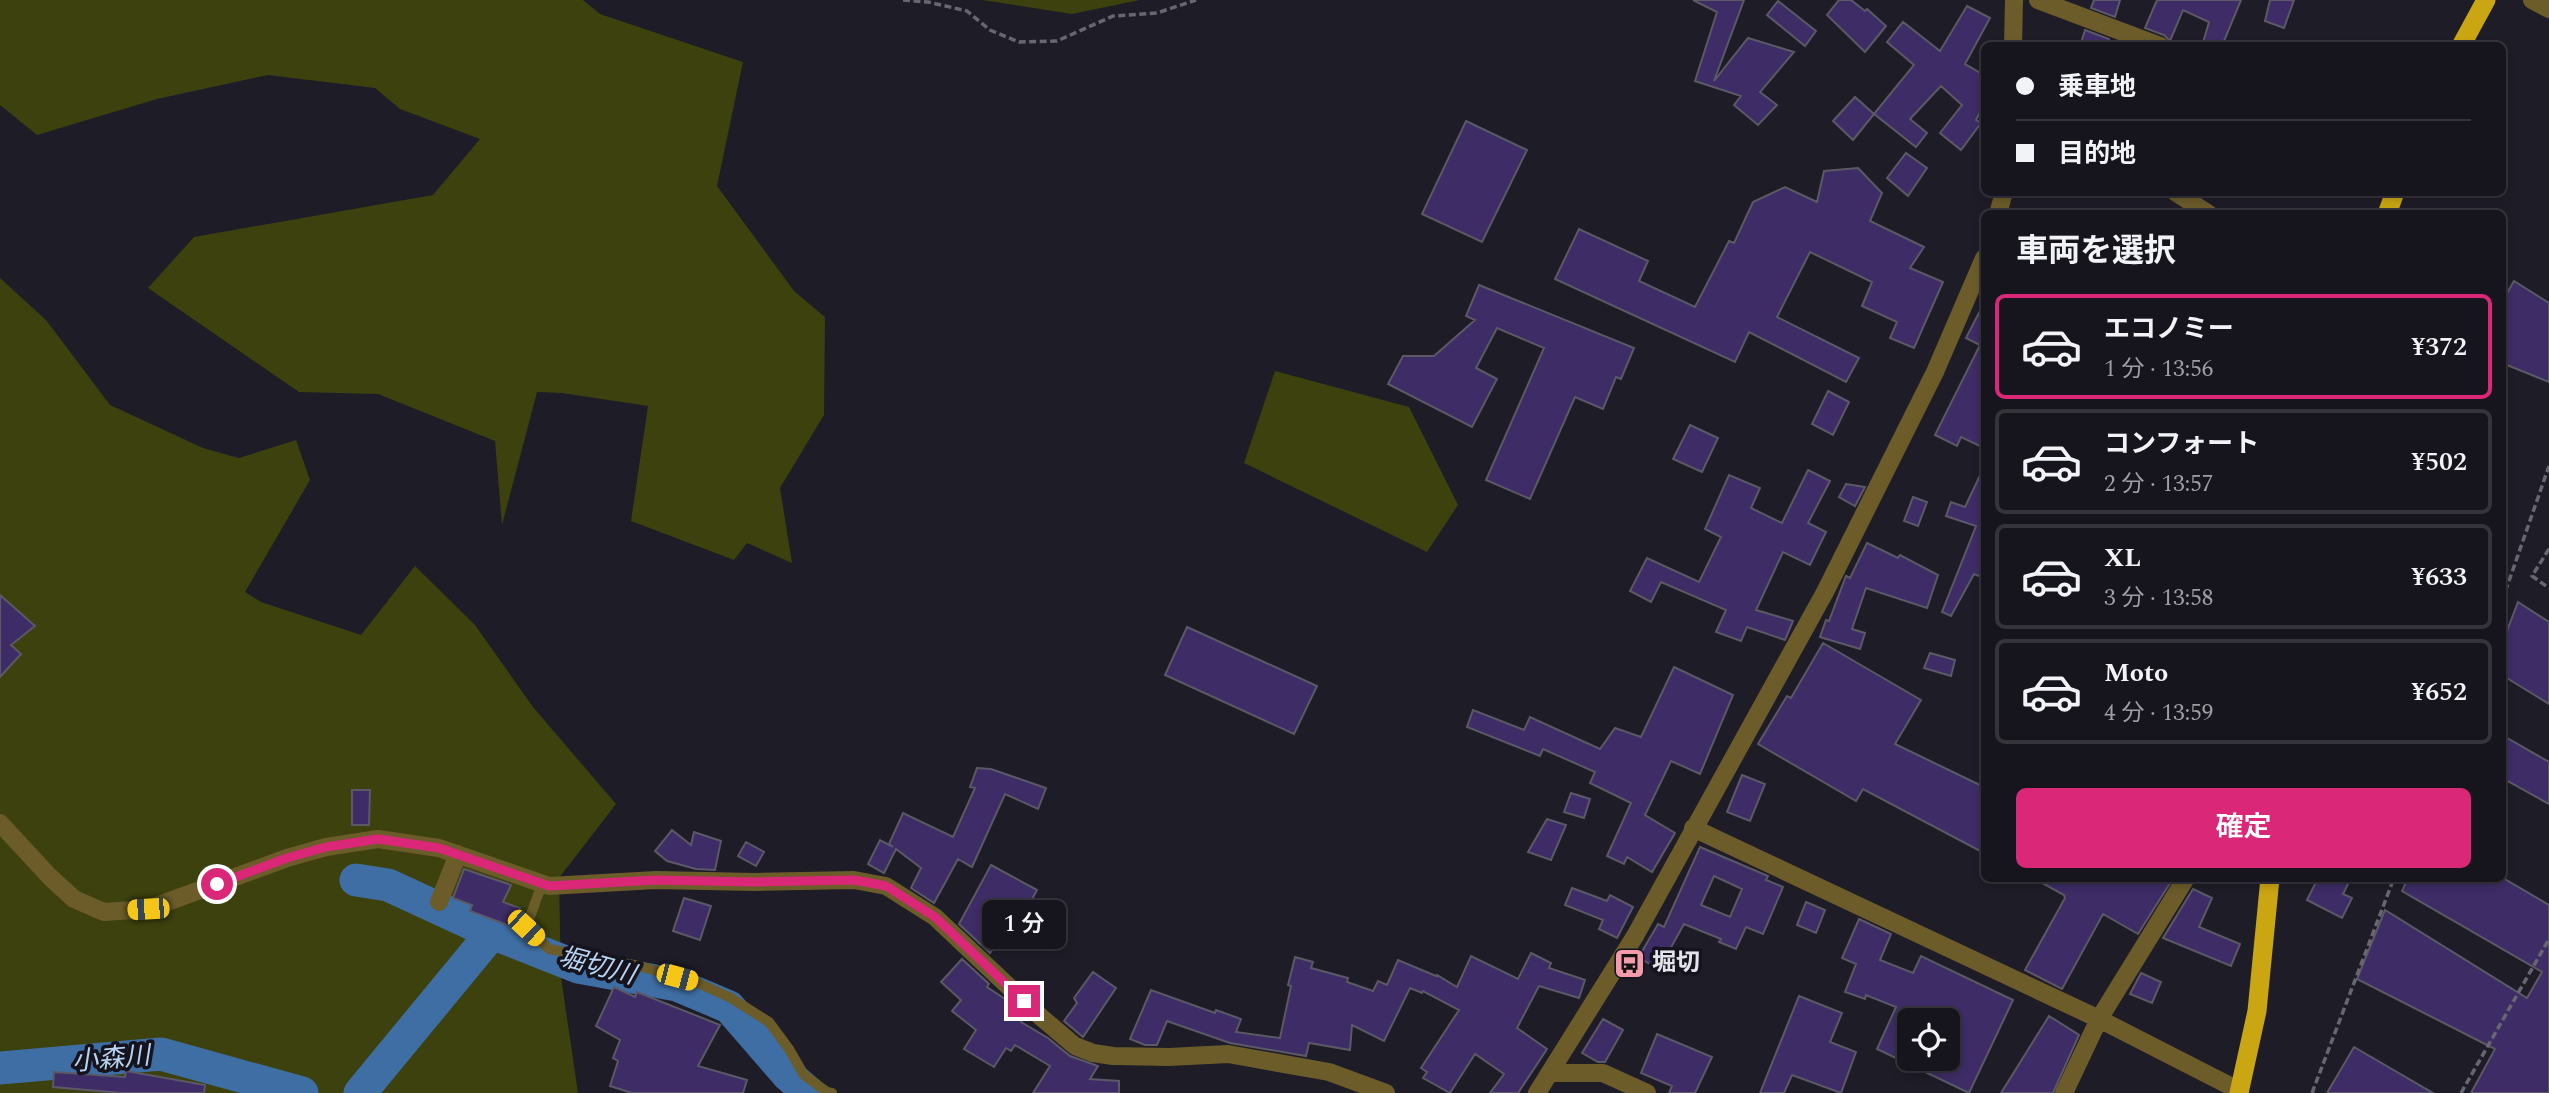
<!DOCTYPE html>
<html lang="ja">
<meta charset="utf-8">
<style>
:root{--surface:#16151d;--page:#23222a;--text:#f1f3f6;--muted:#9e9fa4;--line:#35343b;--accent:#db2777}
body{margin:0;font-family:Spectral,"Noto Sans JP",serif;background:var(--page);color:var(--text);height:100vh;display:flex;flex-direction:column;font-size:26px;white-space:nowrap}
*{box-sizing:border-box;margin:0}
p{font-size:23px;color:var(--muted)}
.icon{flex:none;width:38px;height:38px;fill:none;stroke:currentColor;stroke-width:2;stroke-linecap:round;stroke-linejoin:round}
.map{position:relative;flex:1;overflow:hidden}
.side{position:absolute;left:1981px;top:210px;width:525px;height:672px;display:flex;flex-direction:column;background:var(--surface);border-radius:10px;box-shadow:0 4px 10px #0003,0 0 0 2px var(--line)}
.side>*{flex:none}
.banner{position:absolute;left:1981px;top:42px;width:525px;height:154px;border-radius:10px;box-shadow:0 4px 10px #0003,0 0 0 2px var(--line);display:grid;align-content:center;height:154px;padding:0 35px;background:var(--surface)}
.tools{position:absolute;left:1897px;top:1008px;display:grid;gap:14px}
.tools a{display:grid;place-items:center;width:63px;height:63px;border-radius:10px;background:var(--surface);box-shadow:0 4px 10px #0003,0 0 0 2px var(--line);font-size:35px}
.end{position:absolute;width:32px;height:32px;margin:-16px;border:9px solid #db2777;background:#fff;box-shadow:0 0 0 4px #fff}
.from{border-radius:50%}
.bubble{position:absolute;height:49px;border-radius:10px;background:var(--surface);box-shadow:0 4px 10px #0003,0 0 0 2px var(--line);font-size:23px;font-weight:600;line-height:49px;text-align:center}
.car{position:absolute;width:21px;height:42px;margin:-21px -10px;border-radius:9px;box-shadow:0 0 5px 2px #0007;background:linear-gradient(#f5c518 24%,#345 0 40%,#f5c518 0 76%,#345 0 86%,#f5c518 0)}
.banner b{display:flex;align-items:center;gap:24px;height:66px;font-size:26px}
.banner b+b{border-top:2px solid var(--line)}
.banner i{width:18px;height:18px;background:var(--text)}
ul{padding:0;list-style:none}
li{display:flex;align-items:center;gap:21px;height:105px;margin:0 14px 10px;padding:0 21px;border:4px solid var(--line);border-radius:10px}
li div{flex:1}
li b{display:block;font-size:26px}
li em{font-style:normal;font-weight:600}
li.selected{border-color:var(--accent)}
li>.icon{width:63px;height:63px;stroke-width:1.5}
h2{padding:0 35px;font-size:32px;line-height:84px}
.cta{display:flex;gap:14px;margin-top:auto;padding:14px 35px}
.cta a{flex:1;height:80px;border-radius:10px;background:var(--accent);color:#fff;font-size:28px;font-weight:600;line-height:80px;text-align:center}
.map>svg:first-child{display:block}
.green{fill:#3c410d}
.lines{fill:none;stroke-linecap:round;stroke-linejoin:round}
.river{stroke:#3e6ea3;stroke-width:33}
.building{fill:#3d2c66;stroke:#5b5966;stroke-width:2;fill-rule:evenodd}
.path{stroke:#68666f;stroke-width:3.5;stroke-dasharray:7 3.5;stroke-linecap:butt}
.service{stroke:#6b5c2a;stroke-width:10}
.minor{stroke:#6b5c2a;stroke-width:18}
.trunk{stroke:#caa612;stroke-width:19}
.route{stroke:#db2777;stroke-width:9}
.labels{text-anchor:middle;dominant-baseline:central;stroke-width:7;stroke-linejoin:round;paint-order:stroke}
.poi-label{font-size:24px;font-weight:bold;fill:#e4e3ea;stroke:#15131d;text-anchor:start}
.water-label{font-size:26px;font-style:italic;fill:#b8d3f1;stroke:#15131d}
</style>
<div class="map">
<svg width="2549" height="1093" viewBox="0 0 2549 1093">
<rect width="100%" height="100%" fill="#1e1c27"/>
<!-- green -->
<path class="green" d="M0,0H583L600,14L743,62L717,186L794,291L825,317L824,415L780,488L792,563L747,543L734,560L631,521L648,406L562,393L537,392L502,525L495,441L378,394L299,392L148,288L194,237L433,195L480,139L400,109L375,88L268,75L157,99L37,135L0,105Z
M982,0H1140L1072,14Z
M0,278L46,320L110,405L203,448L239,458L296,440L310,480L245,592L261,602L361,635L415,566L475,625L533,707L616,804L559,878L561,977L578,1093H0Z
M1275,371L1409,407L1458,505L1427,552L1244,463Z"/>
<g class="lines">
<!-- river -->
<path class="river" d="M356,880L388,885L492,933L578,967L677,985L729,1007L788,1075L809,1093
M0,1068L161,1054L302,1093
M360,1093L492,933"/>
</g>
<!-- building -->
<path class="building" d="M1693,0H1744L1714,81L1748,38L1794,52L1760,92L1777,105L1758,125L1734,105L1741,96L1695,81L1717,12Z
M1839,0H1851L1865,11L1867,9L1886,26L1865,52L1827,15Z
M2094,0H2120L2115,17L2091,8Z
M2157,0H2241L2222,46H2202L2209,22L2183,10L2170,41L2164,35L2145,28Z
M2270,0H2294L2284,28L2265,21Z
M1778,1L1816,31L1805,46L1767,15Z
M1967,6L1990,18L1965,64L1984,75V105L1976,120L1981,123L1961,150L1940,133L1962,105L1941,86L1910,119L1927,133L1916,147L1874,114L1853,140L1833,121L1855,97L1874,114L1914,65L1887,42L1903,22L1940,51Z
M2085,30L2109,39L2107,46H2080Z
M1466,121L1527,150L1482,242L1422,214Z
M1906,153L1927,168L1908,196L1887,178Z
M1858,168L1882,193L1870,221L1924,247L1910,268L1943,282L1914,348L1890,338L1897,322L1862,306L1872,282L1810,252L1777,317L1859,358L1846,382L1749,332L1735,362L1555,279L1579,229L1648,261L1639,281L1695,307L1729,241L1734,243L1753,202L1785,187L1817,202L1824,171Z
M2514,281L2549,303V382L2502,363V302Z
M1479,285L1634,348L1621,379L1616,377L1603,409L1575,397L1530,499L1486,480L1544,348L1497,328L1476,368L1497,379L1472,427L1388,384L1403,356H1434L1475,320L1466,316Z
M1984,303V448L1961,437L1957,446L1935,435L1980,345L1966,338Z
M1828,391L1849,402L1833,435L1812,424Z
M1690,425L1718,438L1702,472L1673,459Z
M1984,467V578L1974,574L1951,616L1942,612L1976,526L1946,516L1951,502L1965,507Z
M1808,470L1830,481L1808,523L1826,532L1810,565L1783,552L1756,610L1793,621L1785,640L1747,627L1741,641L1716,632L1726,610L1661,582L1651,602L1630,591L1647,558L1699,582L1721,537L1705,529L1729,475L1760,488L1751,508L1782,523Z
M1846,484L1865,487L1855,506L1839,497Z
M1913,497L1927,502L1918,526L1904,521Z
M1867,543L1898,558L1900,555L1938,575L1927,608L1866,588L1852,629L1865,633L1860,649L1820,637L1826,620L1829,621L1846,576L1850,578Z
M0,595L35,626L11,645L21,654L0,677Z
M2518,602L2549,622V704L2502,675V644Z
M1187,627L1317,686L1294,734L1165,675Z
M1823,643L1921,700L1895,744L1984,787V853L1863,789L1856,801L1758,744L1787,696L1791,698Z
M1930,653L1955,660L1951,676L1924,668Z
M1674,667L1733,695L1700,774L1671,761L1645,815L1675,833L1652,872L1627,857L1624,864L1607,856L1631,803L1590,783L1595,772L1543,749L1540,756L1467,727L1473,710L1524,730L1530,717L1600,749L1615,728L1641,737Z
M2502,735L2549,762V804L2502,778Z
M977,768L991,769L1046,788L1038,809L1005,794L972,867L958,859L934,903L911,888L921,868L896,849L884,873L868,864L880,840L893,847L889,844L903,813L953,837L975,788L970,787Z
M1742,775L1765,784L1750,821L1727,812Z
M352,790H370L369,825H352Z
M1571,793L1590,799L1584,818L1564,812Z
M1547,819L1566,825L1551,860L1528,852Z
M672,830L691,845L694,832L721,841L715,870L696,869L667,861L655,851Z
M746,842L764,852L756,866L738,856Z
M1700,847L1768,876L1766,880L1783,887L1763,934L1746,927L1736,949L1719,942L1721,939L1684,924L1659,969L1641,959V953L1658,924L1664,927ZM1714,876L1742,889L1730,917L1701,905Z
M991,865L1037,890L1014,933L1008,928L990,953L959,924Z
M464,869L511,885L503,902L520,908L513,927L470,911L472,905L453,898Z
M2033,878H2169L2172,880L2138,934L2103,914L2062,989L2025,970L2065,898L2064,895Z
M2318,878H2351L2343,894L2352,898L2342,918L2307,900Z
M2408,878H2503L2549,905V1093H2471L2495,1049L2357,979L2385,910L2527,998L2542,972L2402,891Z
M1572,888L1607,901L1610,895L1633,907L1617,938L1599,929L1603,920L1565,905Z
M2193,889L2212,898L2199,927L2240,944L2231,966L2163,938Z
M684,898L711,906L700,940L673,931Z
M1806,902L1825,910L1816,933L1797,925Z
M1859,919L1891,934L1880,960L1913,973L1921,956L2013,1000L1969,1093L1877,1049L1896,1007L1866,995L1865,999L1845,992L1856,964L1842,958ZM1909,1020H1948V1059H1909Z
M1531,953L1551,963L1549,968L1585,980L1579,998L1539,986L1517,1028L1547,1049L1518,1093H1490L1504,1074L1475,1054L1450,1093L1423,1078L1427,1072L1421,1068L1459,1010L1423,991L1422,993L1410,988L1384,1041L1352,1025L1350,1050L1309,1043L1306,1056L1230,1043L1167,1021L1157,1045H1145L1130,1039L1151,990L1215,1013L1216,1010L1241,1019L1236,1032L1280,1038L1291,986L1288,985L1295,957L1313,962L1311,968L1348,978L1347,982L1373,991L1378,981L1387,985L1398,960L1436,976L1437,975L1457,987L1471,956L1518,979Z
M962,959L989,984L987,987L1008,1001L1025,1017L1021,1022L1048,1038L1070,1056L1098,1066L1090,1079L1119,1081V1093H1033L1050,1066L1015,1045L1011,1051L1006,1048L994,1067L964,1049L976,1030L952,1011L961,1000L941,982Z
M1093,972L1116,988L1083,1037L1064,1021L1077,1003L1074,998Z
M2141,973L2161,982L2152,1003L2130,994Z
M614,987L635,997L637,992L720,1025L698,1066L747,1080L743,1093H632L610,1086L618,1061L613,1058L620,1040L596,1026Z
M1799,996L1842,1013L1830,1042L1856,1052L1841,1093L1792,1075L1784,1093H1760Z
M2049,1016L2079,1035L2053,1093H2001Z
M1603,1019L1623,1030L1605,1062H1598L1582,1053Z
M1657,1034L1712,1057L1695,1093H1669L1672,1086L1641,1073Z
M2354,1047L2433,1093H2327Z
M126,1071L205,1085L204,1093H122L53,1087L54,1072L125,1077Z"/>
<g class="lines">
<!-- path -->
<path class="path" d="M903,0L928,2L967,11L990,30L1019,42L1057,41L1113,16L1157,13L1196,0
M2549,549L2532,576L2549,588
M2502,601L2549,466
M2312,1093L2394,878
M2461,1093L2549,939"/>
<!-- service -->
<path class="service" d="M542,884L526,928L549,949L639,966L696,982L731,998L769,1022L789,1049L804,1075L827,1092L832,1093"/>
<!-- minor -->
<path class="minor" d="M2038,0L2160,46
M2532,0L2549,9
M2013,46L2014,0
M2175,192L2209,214
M1998,214L2004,192
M0,823L50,877L74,899L104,912L148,909L287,858L326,847L378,839L439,848L549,886L656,880L755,882L854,880L886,886L935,917L1042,1018L1075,1046L1093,1053L1113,1056L1169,1057L1228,1054L1329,1072L1386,1093
M1693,828L2099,1019L2240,1091
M439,902L458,854
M1551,1073H1603L1647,1093
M1537,1093L1635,936L1825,592L1935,372L1984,258
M2064,1093L2099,1019L2186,878"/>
<!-- trunk -->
<path class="trunk" d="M2461,46L2486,0
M2387,214L2395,192
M2239,1093L2257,1011L2270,878"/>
</g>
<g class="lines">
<!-- route -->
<path class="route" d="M217,884L287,858L326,847L378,839L439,848L549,886L656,880L755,882L854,880L886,886L935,917L1024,1001"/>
</g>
<!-- icons -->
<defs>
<symbol id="bus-square" viewBox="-11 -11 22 22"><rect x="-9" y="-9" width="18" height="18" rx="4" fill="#f39aab" stroke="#15131d"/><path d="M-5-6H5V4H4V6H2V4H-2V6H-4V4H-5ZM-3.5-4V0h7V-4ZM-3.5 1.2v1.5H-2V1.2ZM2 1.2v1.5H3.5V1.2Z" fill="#111"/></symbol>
</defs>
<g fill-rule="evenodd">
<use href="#bus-square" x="1612" y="946" width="35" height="35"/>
</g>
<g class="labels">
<!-- poi labels -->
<g class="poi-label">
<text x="1652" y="963">堀切</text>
</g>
<!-- water labels -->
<g class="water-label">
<text transform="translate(597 966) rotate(15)">堀切川</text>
<text transform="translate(111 1059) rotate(-5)">小森川</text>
</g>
</g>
</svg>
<div class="tools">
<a><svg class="icon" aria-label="locate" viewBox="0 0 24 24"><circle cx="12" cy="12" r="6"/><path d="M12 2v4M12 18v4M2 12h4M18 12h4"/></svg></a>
</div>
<i class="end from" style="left:217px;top:884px"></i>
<i class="end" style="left:1024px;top:1001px"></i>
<div class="bubble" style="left:982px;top:900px;width:84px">1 分</div>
<i class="car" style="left:148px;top:909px;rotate:267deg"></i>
<i class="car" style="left:526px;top:928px;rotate:133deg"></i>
<i class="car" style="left:677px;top:977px;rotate:105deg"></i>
<div class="banner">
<b><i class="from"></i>乗車地</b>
<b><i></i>目的地</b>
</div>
<section class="side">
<h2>車両を選択</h2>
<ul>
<li class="selected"><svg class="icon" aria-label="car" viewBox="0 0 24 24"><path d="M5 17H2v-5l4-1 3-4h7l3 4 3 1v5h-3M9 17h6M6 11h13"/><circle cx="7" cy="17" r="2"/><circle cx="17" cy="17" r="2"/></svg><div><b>エコノミー</b><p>1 分 · 13:56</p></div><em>¥372</em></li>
<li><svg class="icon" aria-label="car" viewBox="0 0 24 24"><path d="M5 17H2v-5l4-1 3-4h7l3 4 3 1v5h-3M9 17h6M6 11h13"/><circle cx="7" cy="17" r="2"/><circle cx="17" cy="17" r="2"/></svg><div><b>コンフォート</b><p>2 分 · 13:57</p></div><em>¥502</em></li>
<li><svg class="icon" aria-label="car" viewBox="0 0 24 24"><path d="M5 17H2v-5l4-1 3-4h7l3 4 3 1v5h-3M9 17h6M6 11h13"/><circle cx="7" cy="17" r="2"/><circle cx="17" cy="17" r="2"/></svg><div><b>XL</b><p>3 分 · 13:58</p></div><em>¥633</em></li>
<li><svg class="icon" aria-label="car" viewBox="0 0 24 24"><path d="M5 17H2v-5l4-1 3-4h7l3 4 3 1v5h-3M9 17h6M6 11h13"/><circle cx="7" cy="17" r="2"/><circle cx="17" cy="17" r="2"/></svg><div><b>Moto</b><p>4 分 · 13:59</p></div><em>¥652</em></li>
</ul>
<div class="cta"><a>確定</a></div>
</section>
</div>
